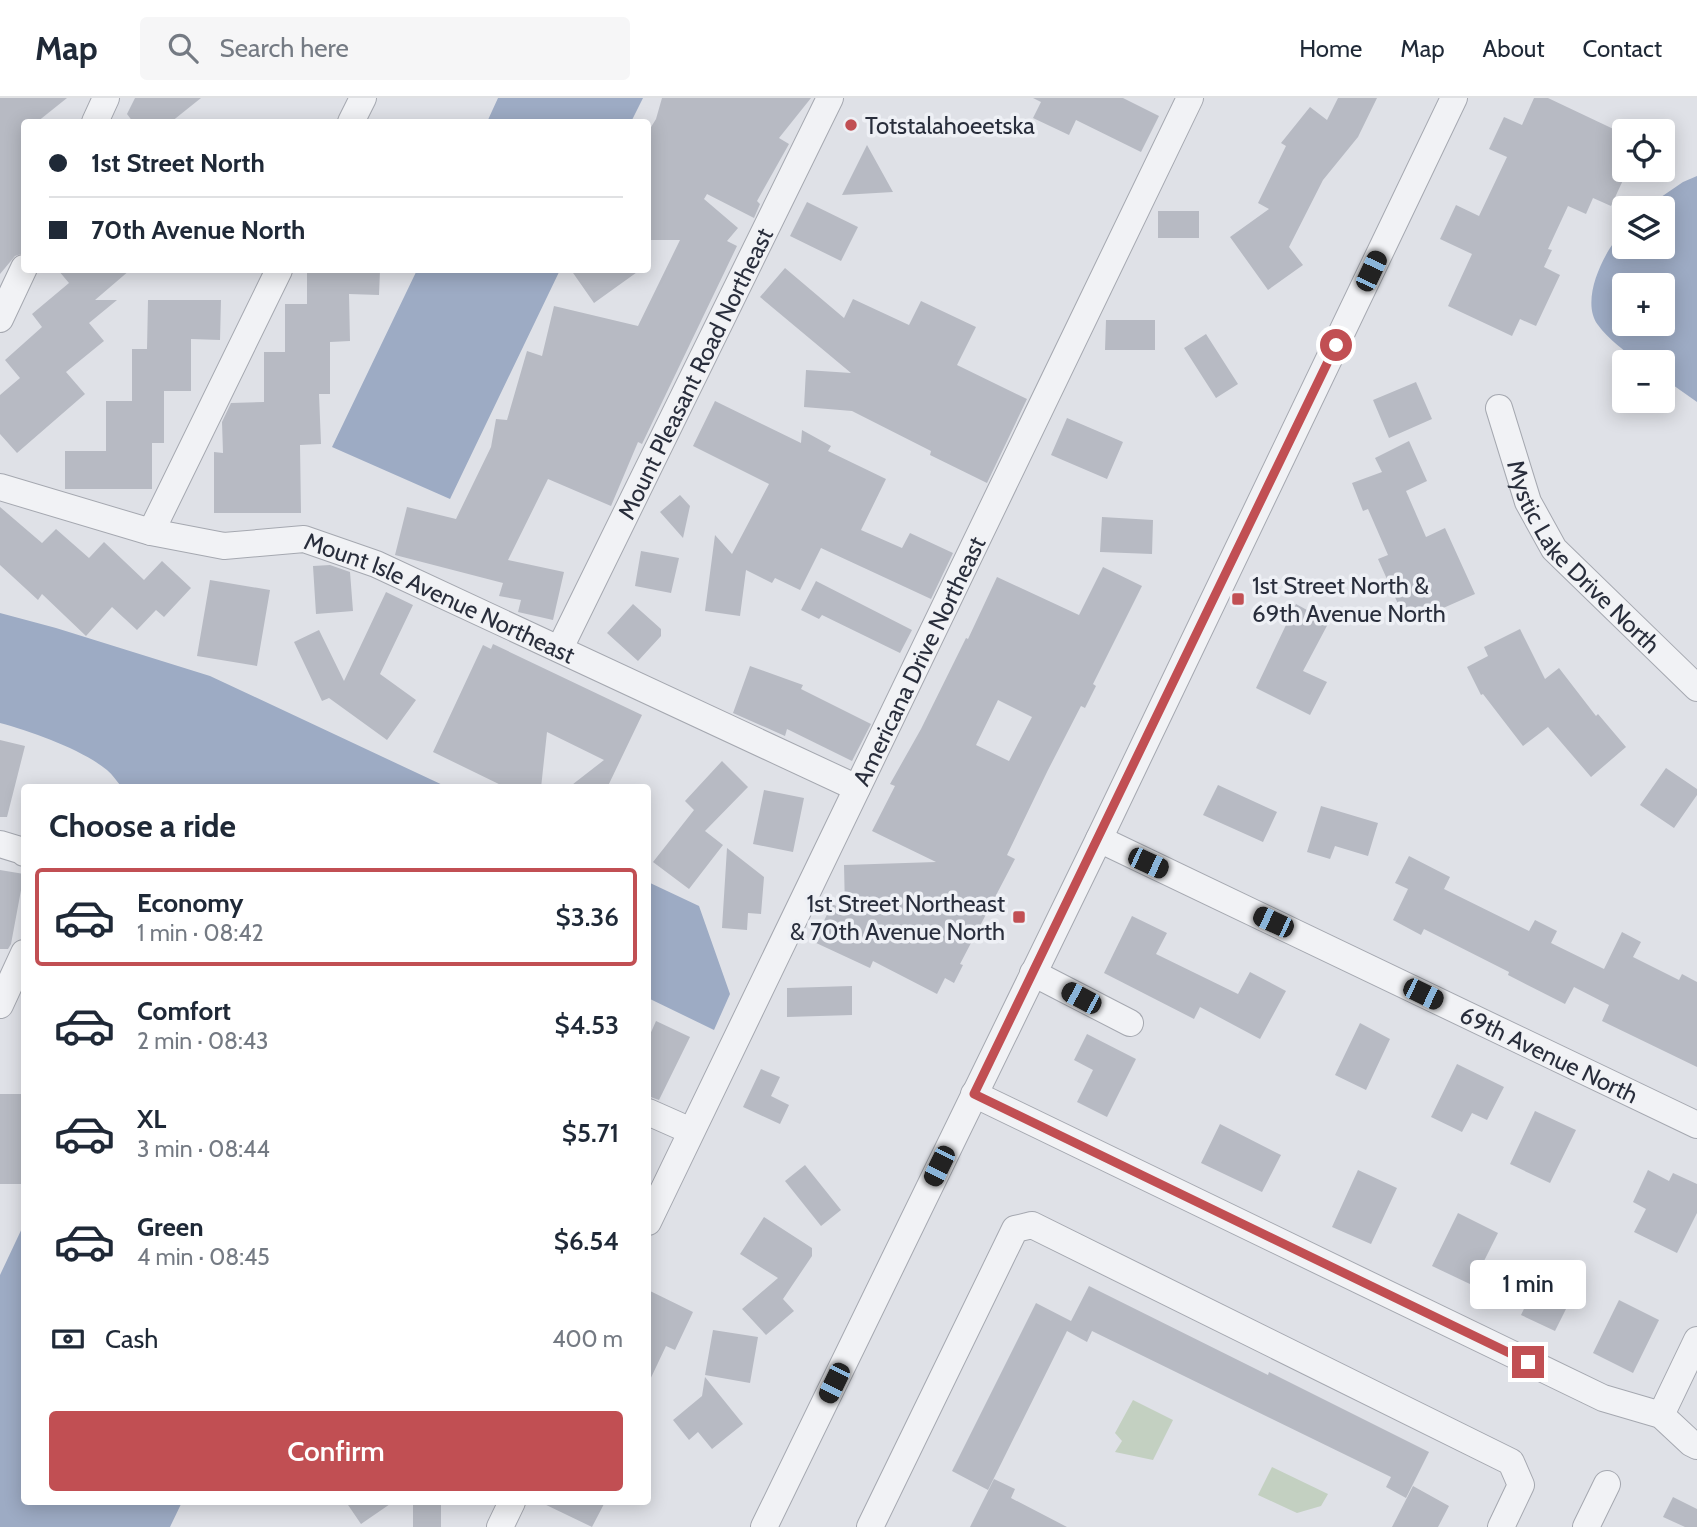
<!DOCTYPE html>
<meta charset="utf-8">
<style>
:root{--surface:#fff;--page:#f6f6f7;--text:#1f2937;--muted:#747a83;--line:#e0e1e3;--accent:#c14f53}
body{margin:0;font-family:Cabin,sans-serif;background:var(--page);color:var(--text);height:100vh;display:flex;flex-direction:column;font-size:26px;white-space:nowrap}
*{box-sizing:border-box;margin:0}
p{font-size:23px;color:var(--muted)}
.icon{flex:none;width:38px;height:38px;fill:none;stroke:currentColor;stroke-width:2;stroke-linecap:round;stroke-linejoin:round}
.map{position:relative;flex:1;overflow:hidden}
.side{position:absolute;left:21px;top:686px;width:630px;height:721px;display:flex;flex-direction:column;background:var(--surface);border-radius:7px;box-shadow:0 4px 18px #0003}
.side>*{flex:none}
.guide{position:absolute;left:21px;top:21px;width:630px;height:154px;border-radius:7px;box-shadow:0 4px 18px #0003;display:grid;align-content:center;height:154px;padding:0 28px;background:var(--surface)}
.controls{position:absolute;left:1612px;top:21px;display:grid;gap:14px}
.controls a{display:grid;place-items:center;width:63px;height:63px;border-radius:7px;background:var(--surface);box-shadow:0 4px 18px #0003;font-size:35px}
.end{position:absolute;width:32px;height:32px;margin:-16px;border:9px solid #c14f53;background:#fff;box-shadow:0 0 0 4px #fff}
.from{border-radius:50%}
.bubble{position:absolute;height:49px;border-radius:7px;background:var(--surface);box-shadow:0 4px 18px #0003;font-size:23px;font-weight:600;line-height:49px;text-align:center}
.car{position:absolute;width:21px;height:42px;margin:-21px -10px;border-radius:9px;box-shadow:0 0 5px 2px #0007;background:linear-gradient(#222 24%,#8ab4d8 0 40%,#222 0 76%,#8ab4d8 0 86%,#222 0)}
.guide b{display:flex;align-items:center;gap:24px;height:66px;font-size:26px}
.guide b+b{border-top:2px solid var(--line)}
.guide i{width:18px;height:18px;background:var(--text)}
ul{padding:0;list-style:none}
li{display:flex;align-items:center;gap:21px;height:98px;margin:0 14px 10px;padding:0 14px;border:4px solid transparent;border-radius:7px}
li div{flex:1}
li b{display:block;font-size:26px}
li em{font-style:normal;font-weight:600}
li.active{border-color:var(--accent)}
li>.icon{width:63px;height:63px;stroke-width:1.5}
h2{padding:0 28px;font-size:32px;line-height:84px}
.pay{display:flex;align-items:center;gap:18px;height:77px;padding:0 28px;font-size:26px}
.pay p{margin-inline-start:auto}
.action{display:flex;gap:14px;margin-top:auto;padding:14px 28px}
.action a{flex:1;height:80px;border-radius:7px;background:var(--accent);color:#fff;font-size:28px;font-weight:600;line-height:80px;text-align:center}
header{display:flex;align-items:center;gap:42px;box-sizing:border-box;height:98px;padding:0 35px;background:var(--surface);border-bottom:2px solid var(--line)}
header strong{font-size:33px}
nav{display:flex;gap:38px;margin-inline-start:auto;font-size:24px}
.search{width:490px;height:63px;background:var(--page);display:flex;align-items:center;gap:18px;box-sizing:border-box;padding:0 24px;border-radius:7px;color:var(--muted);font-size:26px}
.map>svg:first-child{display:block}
.green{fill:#c3d0c1}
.water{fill:#9dabc4;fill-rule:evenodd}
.building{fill:#b7bac3;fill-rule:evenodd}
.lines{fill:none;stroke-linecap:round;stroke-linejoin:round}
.minor-casing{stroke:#a5a8b0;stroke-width:28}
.minor{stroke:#f1f2f5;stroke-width:26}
.route{stroke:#c14f53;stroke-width:9}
.poi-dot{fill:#c14f53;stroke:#eef0f5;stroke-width:2.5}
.labels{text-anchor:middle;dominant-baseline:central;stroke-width:7;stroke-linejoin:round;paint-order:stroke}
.poi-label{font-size:24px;fill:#292e3c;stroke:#eef0f5;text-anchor:start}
.street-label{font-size:24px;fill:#292e3c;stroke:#eef0f5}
</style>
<header>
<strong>Map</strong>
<div class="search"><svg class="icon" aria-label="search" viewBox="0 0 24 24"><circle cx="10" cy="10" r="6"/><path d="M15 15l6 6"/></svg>Search here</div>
<nav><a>Home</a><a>Map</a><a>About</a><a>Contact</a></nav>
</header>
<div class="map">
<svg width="1697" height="1429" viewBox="0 0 1697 1429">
<rect width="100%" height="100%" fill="#dfe1e7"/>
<!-- green -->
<path class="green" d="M1133,1302L1173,1322L1153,1362L1115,1354L1122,1343L1115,1335Z
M1272,1369L1328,1396L1321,1408L1297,1415L1258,1397Z"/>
<!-- water -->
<path class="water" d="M498,0H643L631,24H487Z
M1697,78V304L1663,280L1662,264H1639C1626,254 1608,241 1598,227C1579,202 1605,151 1624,132V149H1662V110H1645L1683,84ZM1662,187V226H1624V187Z
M417,172H560L450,401L332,349Z
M0,515L56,530L210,578L447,689H122C117,684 113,677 107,672C81,651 33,634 0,625Z
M648,784L699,808L730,896L714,932L648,900Z
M24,1126V1404H182L170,1429H0V1177Z"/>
<!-- building -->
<path class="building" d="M0,0H67L37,24H24V155L15,158L0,176Z
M135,0H201L171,24H133L127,16Z
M662,0H811L779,40L789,46L757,103L760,106L754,120L707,96L704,101L738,130L727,143L737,148L642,346L638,344L611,408L548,381L508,462L564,474L553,522L518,514L521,502L499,498L503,485L395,457L407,409L456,421L491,349L496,321L507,322L527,253L542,258L554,208L638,228L680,142H648V34L656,21Z
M1033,0H1123L1159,18L1141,54L1076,22L1069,37L1033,20L1041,4Z
M1338,0H1377L1358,39L1323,82L1289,149L1303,167L1268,192L1230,139L1269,111L1258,105L1286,48L1281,45L1310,9L1327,22Z
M1534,0H1548L1624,36V80L1611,108L1593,100L1586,116L1568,108L1548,151L1552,152L1544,169L1560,177L1536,228L1520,221L1512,238L1448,208L1472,156L1440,141L1456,107L1479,118L1507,59L1489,51L1504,19L1522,27Z
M867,47L893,94L842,97Z
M807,104L858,129L841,163L790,138Z
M1158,113H1199V140H1158Z
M785,170L844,220L853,201L909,227L921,203L976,229L957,267L1027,301L987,385L930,357L931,353L852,313L804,309L806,272L851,275L760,199Z
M58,172H130L95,202H117L89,225L104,243L66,274L85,296L17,355L0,336V297L20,280L5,262L42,229L32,216L69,185Z
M307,172H380L379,197L349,196L350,243L330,244V296H319L321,346L300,347L301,415H214V354L223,355L222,324L231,305L264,304V254H285V206H307Z
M571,172H640L594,205Z
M148,202H221L220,242L191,241V293H164V345H152V391H65V353H106V303H132V251H147Z
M1106,222H1155V252H1105Z
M1206,236L1238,286L1216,300L1184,250Z
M1416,284L1432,321L1389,340L1373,302Z
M715,303L801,345L802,332L831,348L828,353L886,381L861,432L902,450L910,435L953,455L931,501L821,450L800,492L775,480L772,485L746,472L740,518L705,513L715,437L732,456L769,386L693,348Z
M1067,320L1123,344L1107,381L1051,357Z
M1409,343L1427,383L1406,393L1426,439L1445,430L1475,496L1407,526L1378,461L1388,457L1368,411L1363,413L1352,385L1382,374L1375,360Z
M680,397L690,408L683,440L660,414Z
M0,409L42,445L56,431L89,460L104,444L144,482L162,463L191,490L164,519L156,512L137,532L112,509L86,538L42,496L38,502L0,467Z
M1102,419L1153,422L1152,456L1100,454Z
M641,453L679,460L671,495L635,488Z
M330,467L350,474L353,513L316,516L313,468Z
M1103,469L1142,488L1093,586L1096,588L1085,610L1081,608L1048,672L1007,757L1015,761L960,866L963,867L954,885L945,880L937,896L873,863L870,870L814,844L832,806L845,812L844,767L936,764L872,733L895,688L890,686L921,631L966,540L968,541L997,479L1079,517ZM998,602L1032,619L1009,663L976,647Z
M210,482L270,492L257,568L197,558Z
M816,483L912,532L900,555L822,517L819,521L801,512Z
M386,494L413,507L380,576L416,602L387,642L329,600L322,603L294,544L319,532L344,583Z
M633,506L661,531V538L638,563L607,535Z
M1296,506L1329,524L1303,573L1327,584L1310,617L1256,590Z
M1520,531L1545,581L1559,570L1596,618L1598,616L1626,649L1591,679L1548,629L1523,648L1483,596L1481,597L1467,569L1488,558L1484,549Z
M493,546L642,617L607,690H568L604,662L547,634L541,690H507L433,654L483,547L491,551Z
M750,568L803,587L801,591L871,626L852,663L787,631L785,638L733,615Z
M0,642L25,648L7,719H0Z
M722,663L748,689L705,733L723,747L689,791L653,764L694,712L685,703Z
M1666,670L1697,691V697L1674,730L1640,707Z
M1218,687L1277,714L1263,744L1203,717Z
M764,692L804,700L793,754L753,746Z
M1321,708L1378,725L1368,758L1335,748L1330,761L1307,754Z
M727,750L764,779L761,816L748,815L747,832L722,830Z
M1409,758L1450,779L1444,791L1529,833L1535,822L1557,833L1551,845L1604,871L1622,834L1641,844L1633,859L1679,882L1682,876L1697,884V969L1602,923L1609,907L1574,889L1565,906L1508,877L1509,874L1424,831L1421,837L1393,822L1408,791L1395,785Z
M0,772L24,776L11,846L8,851H0Z
M1132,818L1167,835L1156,856L1238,896L1250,874L1286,893L1260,941L1200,909L1194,921L1104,875Z
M852,888V917L787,919V890Z
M656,923L690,939L659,1002L648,998V941Z
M1360,925L1390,941L1366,992L1335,977Z
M1087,936L1136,961L1107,1019L1077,1004L1093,972L1074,962Z
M1457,966L1504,989L1487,1022L1472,1015L1462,1034L1431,1019Z
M761,971L780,979L771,998L789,1007L780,1026L743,1009Z
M0,996H24L23,1086H0Z
M1535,1013L1576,1032L1550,1085L1510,1066Z
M1220,1026L1281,1057L1262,1094L1201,1065Z
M805,1067L841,1112L821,1128L785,1083Z
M1358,1072L1397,1090L1371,1146L1332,1129Z
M1648,1072L1669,1083L1673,1075L1697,1086V1115L1677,1155L1634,1134L1646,1111L1633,1104Z
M1458,1115L1498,1135L1472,1187L1432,1168Z
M764,1119L812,1150V1158L783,1201L794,1213L766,1237L742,1211L778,1180L740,1156Z
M1548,1162L1582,1179L1555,1233L1521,1217Z
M1089,1188L1268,1277L1269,1274L1429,1354L1406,1400L1386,1389L1391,1379L1092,1233L1087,1244L1067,1233L988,1392L952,1373L1036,1205L1071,1223Z
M648,1192L693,1214L675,1252L666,1248L648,1286Z
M1619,1202L1659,1222L1633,1275L1593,1255Z
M713,1232L758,1239L750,1285L705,1277Z
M705,1279L743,1326L712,1351L698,1334L689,1342L673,1322L702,1298Z
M994,1381L1015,1391L1011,1400L1067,1429H970Z
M1413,1388L1449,1408L1438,1429H1392Z
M1673,1399L1697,1411V1429H1685L1663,1419Z
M346,1404H393L361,1426Z
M413,1404H441V1429H413Z
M540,1404H605L592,1429Z"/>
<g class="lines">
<defs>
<g id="minor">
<path d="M95,24L106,0"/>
<path d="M351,24L363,0"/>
<path d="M0,221L24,170"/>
<path id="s1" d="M1499,310L1528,404L1554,451L1697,590"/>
<path id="s2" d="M0,389L151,434L224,448L304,441L376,466L857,690"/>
<path d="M151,434L279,172"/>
<path id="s3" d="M560,550L830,0"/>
<path id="s4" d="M1099,741L1697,1027"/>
<path d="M0,746L23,753L24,755"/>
<path d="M1033,875L1130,925"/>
<path d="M0,907L24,855"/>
<path d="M974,996L1603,1300L1661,1317L1691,1345L1697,1348"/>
<path d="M648,1014L691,1033"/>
<path id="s5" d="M648,1124L1190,0"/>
<path d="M1661,1317L1697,1242"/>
<path d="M500,1429L512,1404"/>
<path d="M764,1429L1099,741L1454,0"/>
<path d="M870,1429L1015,1131L1032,1127L1511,1364L1521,1387L1501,1429"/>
<path d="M1586,1429L1607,1386"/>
</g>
</defs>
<!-- minor casing -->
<use href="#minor" class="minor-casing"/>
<!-- minor -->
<use href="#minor" class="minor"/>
</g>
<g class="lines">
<!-- route -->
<path class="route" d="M1336,247L974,996L1528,1264"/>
</g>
<!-- markers -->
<g class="poi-dot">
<circle cx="851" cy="27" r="7"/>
<rect x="1231" y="494" width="14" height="14" rx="3.5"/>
<rect x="1012" y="812" width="14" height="14" rx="3.5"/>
</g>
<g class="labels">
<!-- poi labels -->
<g class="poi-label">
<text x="865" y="27">Totstalahoeetska</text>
<text x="1252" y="487">1st Street North &amp;<tspan x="1252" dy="28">69th Avenue North</tspan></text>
<text x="1005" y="805" text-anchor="end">1st Street Northeast<tspan x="1005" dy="28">&amp; 70th Avenue North</tspan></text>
</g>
<!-- street labels -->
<g class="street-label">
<text stroke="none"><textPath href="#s3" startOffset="306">Mount Pleasant Road Northeast</textPath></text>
<text stroke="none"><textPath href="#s1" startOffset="175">Mystic Lake Drive North</textPath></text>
<text stroke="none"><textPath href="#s2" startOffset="460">Mount Isle Avenue Northeast</textPath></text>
<text stroke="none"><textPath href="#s5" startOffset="623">Americana Drive Northeast</textPath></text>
<text stroke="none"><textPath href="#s4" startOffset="499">69th Avenue North</textPath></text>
</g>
</g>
</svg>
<div class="controls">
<a><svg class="icon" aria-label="locate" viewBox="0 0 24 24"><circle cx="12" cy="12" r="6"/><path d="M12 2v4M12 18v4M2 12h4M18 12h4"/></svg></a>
<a><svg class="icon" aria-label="layers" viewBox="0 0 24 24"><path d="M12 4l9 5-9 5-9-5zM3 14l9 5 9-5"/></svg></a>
<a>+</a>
<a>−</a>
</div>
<i class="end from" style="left:1336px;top:247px"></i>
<i class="end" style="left:1528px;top:1264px"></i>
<div class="bubble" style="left:1470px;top:1162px;width:116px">1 min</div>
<i class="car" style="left:1371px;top:173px;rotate:25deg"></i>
<i class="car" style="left:1148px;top:765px;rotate:115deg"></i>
<i class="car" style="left:1273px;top:824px;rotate:295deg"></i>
<i class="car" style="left:1423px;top:896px;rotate:116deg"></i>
<i class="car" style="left:1081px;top:900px;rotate:298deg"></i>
<i class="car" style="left:939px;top:1068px;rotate:206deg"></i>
<i class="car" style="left:834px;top:1285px;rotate:206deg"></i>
<div class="guide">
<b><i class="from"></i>1st Street North</b>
<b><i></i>70th Avenue North</b>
</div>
<section class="side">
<h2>Choose a ride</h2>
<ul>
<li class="active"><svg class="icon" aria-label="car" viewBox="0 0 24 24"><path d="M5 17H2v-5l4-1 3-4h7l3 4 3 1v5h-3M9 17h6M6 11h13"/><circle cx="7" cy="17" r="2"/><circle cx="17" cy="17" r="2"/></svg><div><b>Economy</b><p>1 min · 08:42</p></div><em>$3.36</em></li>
<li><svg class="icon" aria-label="car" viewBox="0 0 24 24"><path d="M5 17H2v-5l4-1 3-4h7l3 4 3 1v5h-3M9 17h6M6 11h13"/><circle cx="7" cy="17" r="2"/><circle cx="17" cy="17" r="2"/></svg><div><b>Comfort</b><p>2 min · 08:43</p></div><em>$4.53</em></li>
<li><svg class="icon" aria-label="car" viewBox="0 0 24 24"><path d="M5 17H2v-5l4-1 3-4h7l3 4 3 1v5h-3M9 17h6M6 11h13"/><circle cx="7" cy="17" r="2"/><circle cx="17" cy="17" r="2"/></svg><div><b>XL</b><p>3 min · 08:44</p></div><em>$5.71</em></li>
<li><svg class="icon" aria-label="car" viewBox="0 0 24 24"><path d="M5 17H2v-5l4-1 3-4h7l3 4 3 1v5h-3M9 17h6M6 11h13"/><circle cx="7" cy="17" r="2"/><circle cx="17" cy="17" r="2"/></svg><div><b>Green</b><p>4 min · 08:45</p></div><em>$6.54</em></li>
</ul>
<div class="pay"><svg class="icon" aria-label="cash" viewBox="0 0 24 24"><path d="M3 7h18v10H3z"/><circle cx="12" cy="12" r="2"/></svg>Cash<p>400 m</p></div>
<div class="action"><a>Confirm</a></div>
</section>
</div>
